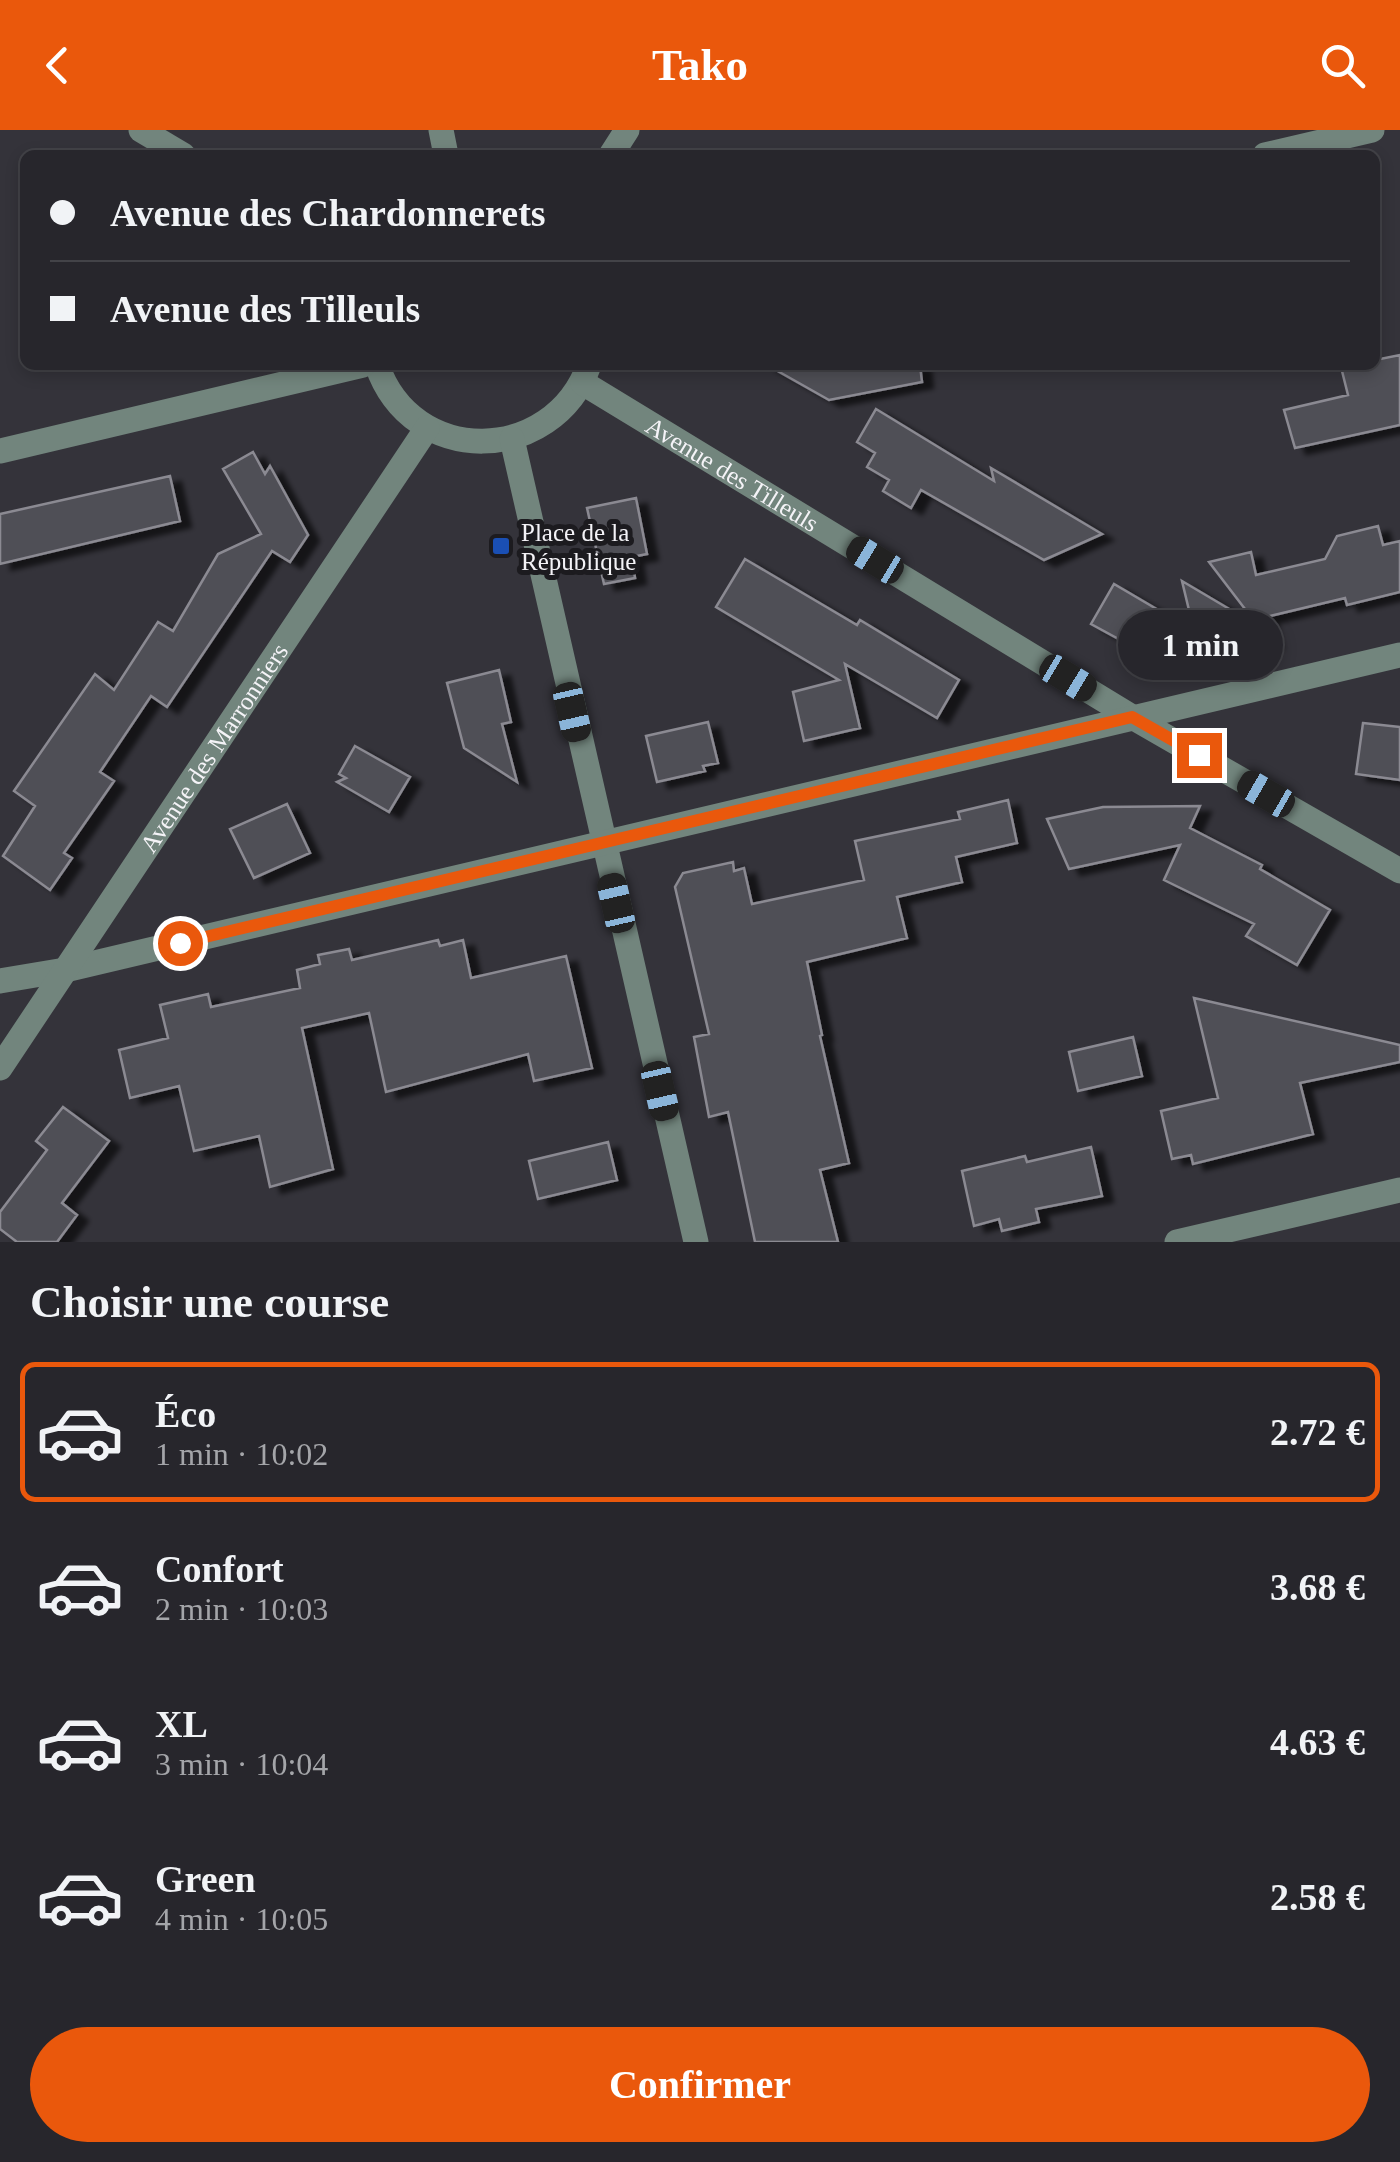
<!DOCTYPE html>
<html lang="fr">
<meta charset="utf-8">
<style>
:root{--surface:#27262c;--page:#333238;--text:#f1f3f6;--muted:#a4a5a9;--line:#434348;--accent:#ea580c}
body{margin:0;font-family:Georgia,serif;background:var(--page);color:var(--text);height:100vh;display:flex;flex-direction:column;font-size:38px;white-space:nowrap}
*{box-sizing:border-box;margin:0}
p{font-size:32px;color:var(--muted)}
.icon{flex:none;width:55px;height:55px;fill:none;stroke:currentColor;stroke-width:2;stroke-linecap:round;stroke-linejoin:round}
.map{position:relative;height:1112px;overflow:hidden}
.side{display:flex;flex-direction:column;background:var(--surface);flex:1}
.side>*{flex:none}
.guide{position:absolute;left:20px;top:20px;width:1360px;height:220px;border-radius:15px;box-shadow:0 5px 15px #0003,0 0 0 2px var(--line);display:grid;align-content:center;height:220px;padding:0 30px;background:var(--surface)}
.end{position:absolute;width:45px;height:45px;margin:-22px;border:12px solid #ea580c;background:#fff;box-shadow:0 0 0 5px #fff}
.from{border-radius:50%}
.bubble{position:absolute;height:70px;border-radius:35px;background:var(--surface);box-shadow:0 5px 15px #0003,0 0 0 2px var(--line);font-size:32px;font-weight:700;line-height:70px;text-align:center}
.car{position:absolute;width:30px;height:60px;margin:-30px -15px;border-radius:12px;box-shadow:0 0 8px 2px #0007;background:linear-gradient(#222 24%,#8ab4d8 0 40%,#222 0 76%,#8ab4d8 0 86%,#222 0)}
.guide b{display:flex;align-items:center;gap:35px;height:95px;font-size:38px}
.guide b+b{border-top:2px solid var(--line)}
.guide i{width:25px;height:25px;background:var(--text)}
ul{padding:0;list-style:none}
li{display:flex;align-items:center;gap:30px;height:140px;margin:0 20px 15px;padding:0 10px;border:5px solid transparent;border-radius:15px}
li div{flex:1}
li b{display:block;font-size:38px}
li em{font-style:normal;font-weight:700}
li.active{border-color:var(--accent)}
li>.icon{width:90px;height:90px;stroke-width:1.5}
h2{padding:0 30px;font-size:45px;line-height:120px}
.button{display:flex;gap:20px;margin-top:auto;padding:20px 30px}
.button a{flex:1;height:115px;border-radius:60px;background:var(--accent);color:#fff;font-size:40px;font-weight:700;line-height:115px;text-align:center}
header{display:flex;justify-content:space-between;align-items:center;height:130px;padding:0 30px;background:var(--accent);color:#fff;font-size:45px;font-weight:700}
.map>svg:first-child{display:block}
.building{fill:#504f57;stroke:#8b8a92;stroke-width:2.5;filter:url(#shadow)}
.lines{fill:none;stroke-linecap:round;stroke-linejoin:round}
.minor{stroke:#72857d;stroke-width:25}
.route{stroke:#ea580c;stroke-width:12}
.transit-dot{fill:#1a4fb4;stroke:#1c1b1f;stroke-width:4}
.labels{text-anchor:middle;dominant-baseline:central;stroke-width:10;stroke-linejoin:round;paint-order:stroke}
.street-label{font-size:25px;fill:#f4f3f7;stroke:#1c1b1f}
.poi-label{font-size:25px;fill:#f4f3f7;stroke:#1c1b1f;text-anchor:start}
</style>
<header><svg class="icon" aria-label="back" viewBox="0 0 24 24"><path d="M15 5l-7 7 7 7"/></svg>Tako<svg class="icon" aria-label="search" viewBox="0 0 24 24"><circle cx="10" cy="10" r="6"/><path d="M15 15l6 6"/></svg></header>
<div class="map">
<svg width="1400" height="1112" viewBox="0 0 1400 1112">
<defs>
<filter id="shadow"><feDropShadow dx="11" dy="6" stdDeviation="2.5" flood-color="#0009"/></filter>
</defs>
<rect width="100%" height="100%" fill="#34333a"/>
<!-- building -->
<path class="building" d="M1400,225V295L1295,318L1284,280L1348,265L1341,237L1375,235V230Z
M767,235H920L922,252L829,270Z
M876,279L994,351L991,338L1102,404L1044,430L921,360L911,378L883,361L889,350L867,337L875,323L857,312Z
M253,322L265,344L270,336L308,405L290,432L272,421L167,577L151,566L100,642L114,651L64,723L72,728L50,760L3,726L35,676L14,661L95,544L114,560L158,492L173,501L218,424L261,404L223,339Z
M170,346L180,391L0,434V384Z
M636,368L647,424L632,427L635,448L604,454L587,378Z
M1378,396L1383,415L1400,411V462L1347,475L1345,468L1266,487L1272,514L1263,502L1214,513L1219,516L1159,531L1091,494L1114,454L1194,501L1182,451L1258,496L1209,432L1251,422L1256,445L1325,429L1337,406Z
M745,429L857,495L860,490L959,550L937,588L845,534L860,598L804,611L793,562L839,550L716,477Z
M499,540L511,592L502,594L517,652L464,618L447,553Z
M708,592L718,633L703,636L705,641L657,652L646,606Z
M1363,593L1400,597V650L1356,644Z
M355,616L410,647L389,682L337,652L346,648L339,644Z
M1008,670L1017,713L956,727L962,752L897,767L907,808L807,832L822,905L820,906L849,1033L820,1040L838,1112H755L728,982L709,987L694,907L709,904L675,757L683,743L733,732L734,741L744,738L752,774L864,750L855,711L960,689L958,682Z
M287,674L310,723L254,748L230,699Z
M1200,676L1190,698L1262,735L1260,739L1330,780L1297,835L1246,806L1254,794L1164,750L1180,715L1069,739L1047,689L1103,677Z
M438,810L440,816L463,810L471,848L566,826L592,938L534,951L528,924L386,962L369,883L302,898L333,1039L270,1057L259,1006L194,1021L179,956L130,968L119,920L168,908L160,875L208,864L211,877L300,858L297,840L320,834L318,825L349,819L352,830Z
M1194,868L1400,915V932L1300,953L1313,1004L1193,1034L1191,1025L1172,1029L1161,981L1218,968Z
M1133,907L1142,946L1078,961L1069,922Z
M63,977L109,1011L62,1073L77,1085L57,1112H17L0,1099V1082L47,1020L36,1011Z
M608,1012L617,1050L538,1069L529,1031Z
M1091,1017L1102,1066L1036,1079L1039,1092L1002,1101L999,1089L974,1096L962,1041L1025,1026L1027,1032Z"/>
<g class="lines">
<!-- minor -->
<g class="minor">
<path d="M141,0L183,25"/>
<path d="M441,0L446,25"/>
<path d="M611,25L627,0"/>
<path d="M1265,25L1372,0"/>
<path d="M377,235C412,338 553,335 589,235"/>
<path id="s1" d="M583,253L1132,587L1400,741"/>
<path d="M512,309L696,1112"/>
<path d="M0,321L363,235"/>
<path d="M0,851L65,840L1400,525"/>
<path id="s2" d="M0,938L427,298"/>
<path d="M1177,1112L1400,1060"/>
</g>
</g>
<g class="lines">
<!-- route -->
<path class="route" d="M180,813L1132,587L1199,625"/>
</g>
<!-- markers -->
<rect class="transit-dot" x="491" y="406" width="20" height="20" rx="5"/>
<g class="labels">
<!-- street labels -->
<g class="street-label">
<text stroke="none"><textPath href="#s1" startOffset="175">Avenue des Tilleuls</textPath></text>
<text stroke="none"><textPath href="#s2" startOffset="385">Avenue des Marronniers</textPath></text>
</g>
<!-- poi labels -->
<g class="poi-label">
<text x="521" y="402">Place de la<tspan x="521" dy="29">République</tspan></text>
</g>
</g>
</svg>
<i class="end from" style="left:180px;top:813px"></i>
<i class="end" style="left:1199px;top:625px"></i>
<div class="bubble" style="left:1118px;top:480px;width:165px">1 min</div>
<i class="car" style="left:875px;top:430px;rotate:301deg"></i>
<i class="car" style="left:1068px;top:548px;rotate:121deg"></i>
<i class="car" style="left:572px;top:582px;rotate:167deg"></i>
<i class="car" style="left:1266px;top:664px;rotate:300deg"></i>
<i class="car" style="left:616px;top:773px;rotate:347deg"></i>
<i class="car" style="left:660px;top:961px;rotate:167deg"></i>
<div class="guide">
<b><i class="from"></i>Avenue des Chardonnerets</b>
<b><i></i>Avenue des Tilleuls</b>
</div>
</div>
<section class="side">
<h2>Choisir une course</h2>
<ul>
<li class="active"><svg class="icon" aria-label="car" viewBox="0 0 24 24"><path d="M5 17H2v-5l4-1 3-4h7l3 4 3 1v5h-3M9 17h6M6 11h13"/><circle cx="7" cy="17" r="2"/><circle cx="17" cy="17" r="2"/></svg><div><b>Éco</b><p>1 min · 10:02</p></div><em>2.72 €</em></li>
<li><svg class="icon" aria-label="car" viewBox="0 0 24 24"><path d="M5 17H2v-5l4-1 3-4h7l3 4 3 1v5h-3M9 17h6M6 11h13"/><circle cx="7" cy="17" r="2"/><circle cx="17" cy="17" r="2"/></svg><div><b>Confort</b><p>2 min · 10:03</p></div><em>3.68 €</em></li>
<li><svg class="icon" aria-label="car" viewBox="0 0 24 24"><path d="M5 17H2v-5l4-1 3-4h7l3 4 3 1v5h-3M9 17h6M6 11h13"/><circle cx="7" cy="17" r="2"/><circle cx="17" cy="17" r="2"/></svg><div><b>XL</b><p>3 min · 10:04</p></div><em>4.63 €</em></li>
<li><svg class="icon" aria-label="car" viewBox="0 0 24 24"><path d="M5 17H2v-5l4-1 3-4h7l3 4 3 1v5h-3M9 17h6M6 11h13"/><circle cx="7" cy="17" r="2"/><circle cx="17" cy="17" r="2"/></svg><div><b>Green</b><p>4 min · 10:05</p></div><em>2.58 €</em></li>
</ul>
<div class="button"><a>Confirmer</a></div>
</section>
